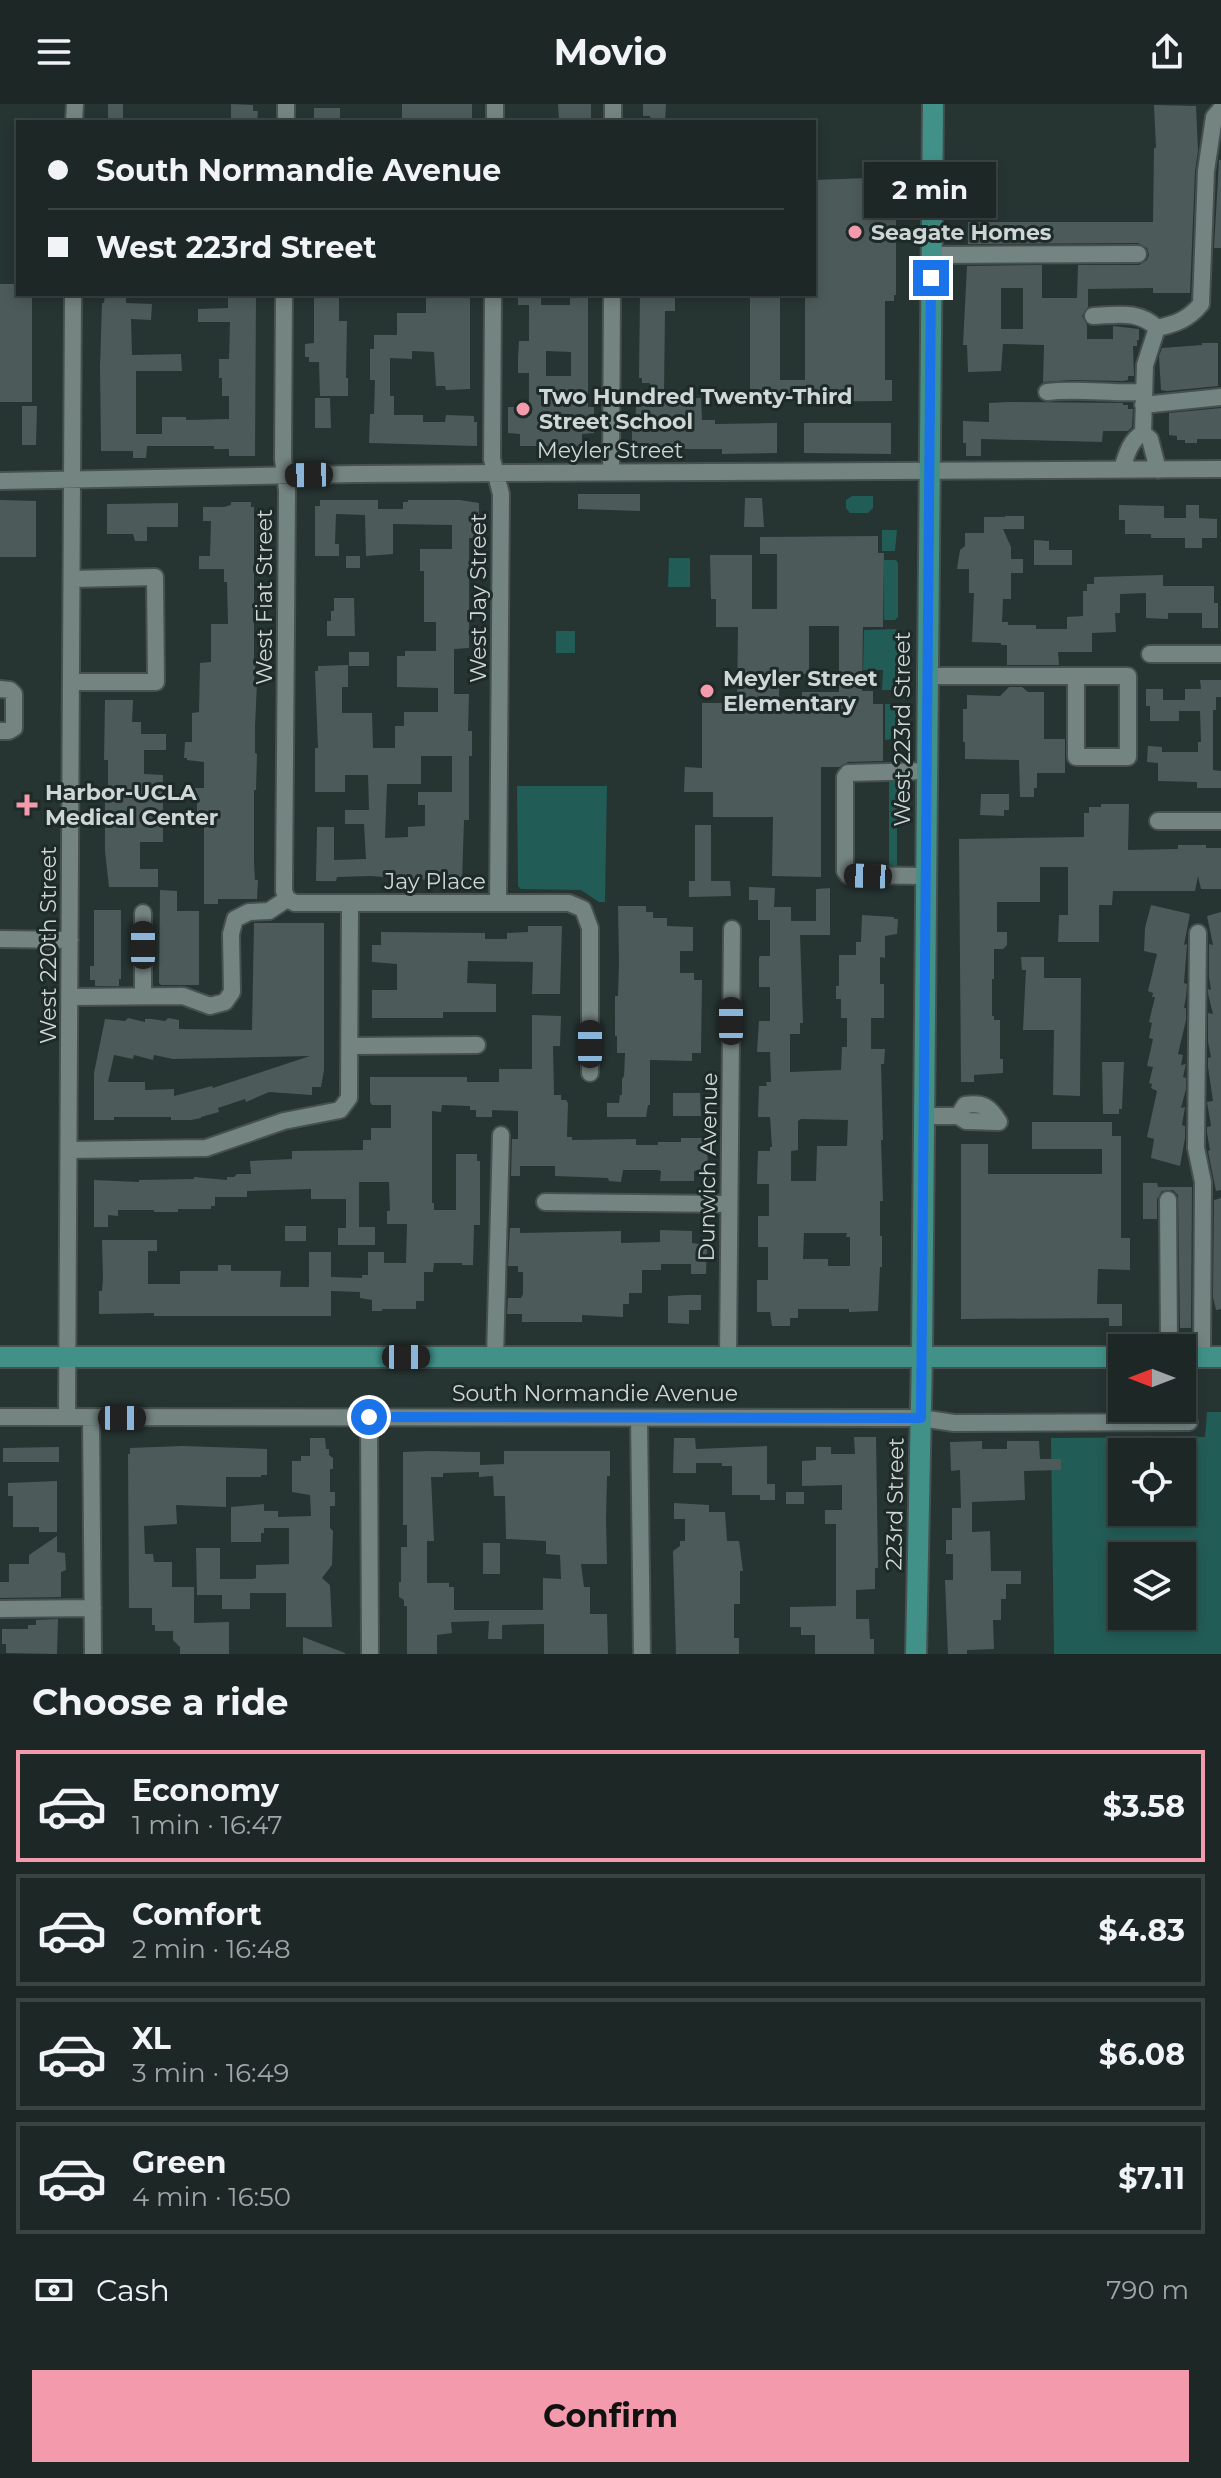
<!DOCTYPE html>
<meta charset="utf-8">
<style>
:root{--surface:#1c2726;--page:#252f2e;--text:#f1f3f6;--muted:#a0a5a7;--line:#3a4443;--accent:#f39aac}
body{margin:0;font-family:Montserrat,sans-serif;background:var(--page);color:var(--text);height:100vh;display:flex;flex-direction:column;font-size:30px;white-space:nowrap}
*{box-sizing:border-box;margin:0}
p{font-size:26px;color:var(--muted)}
.icon{flex:none;width:44px;height:44px;fill:none;stroke:currentColor;stroke-width:2;stroke-linecap:round;stroke-linejoin:round}
.map{position:relative;height:1550px;overflow:hidden}
.panel{display:flex;flex-direction:column;background:var(--surface);flex:1}
.panel>*{flex:none}
.guide{position:absolute;left:16px;top:16px;width:800px;height:176px;border-radius:0px;box-shadow:0 4px 12px #0003,0 0 0 2px var(--line);display:grid;align-content:center;height:176px;padding:0 32px;background:var(--surface)}
.needle{width:52px;rotate:270deg}
.fabs{position:absolute;left:1108px;top:1230px;display:grid;gap:16px}
.fabs a{display:grid;place-items:center;width:88px;height:88px;border-radius:0px;background:var(--surface);box-shadow:0 4px 12px #0003,0 0 0 2px var(--line);font-size:40px}
.end{position:absolute;width:36px;height:36px;margin:-18px;border:10px solid #1a73e8;background:#fff;box-shadow:0 0 0 4px #fff}
.from{border-radius:50%}
.bubble{position:absolute;height:56px;border-radius:0px;background:var(--surface);box-shadow:0 4px 12px #0003,0 0 0 2px var(--line);font-size:26px;font-weight:700;line-height:56px;text-align:center}
.car{position:absolute;width:24px;height:48px;margin:-24px -12px;border-radius:10px;box-shadow:0 0 6px 2px #0007;background:linear-gradient(#222 24%,#8ab4d8 0 40%,#222 0 76%,#8ab4d8 0 86%,#222 0)}
.guide b{display:flex;align-items:center;gap:28px;height:76px;font-size:30px}
.guide b+b{border-top:2px solid var(--line)}
.guide i{width:20px;height:20px;background:var(--text)}
ul{padding:0;list-style:none}
li{display:flex;align-items:center;gap:24px;height:112px;margin:0 16px 12px;padding:0 16px;border:4px solid var(--line);border-radius:0px}
li div{flex:1}
li b{display:block;font-size:30px}
li em{font-style:normal;font-weight:700}
li.selected{border-color:var(--accent)}
li>.icon{width:72px;height:72px;stroke-width:1.5}
h2{padding:0 32px;font-size:36px;line-height:96px}
.pay{display:flex;align-items:center;gap:20px;height:88px;padding:0 32px;font-size:30px}
.pay p{margin-inline-start:auto}
.cta{display:flex;gap:16px;margin-top:auto;padding:16px 32px}
.cta a{flex:1;height:92px;border-radius:0px;background:var(--accent);color:#111;font-size:32px;font-weight:700;line-height:92px;text-align:center}
header{display:flex;justify-content:space-between;align-items:center;height:104px;padding:0 32px;background:var(--surface);font-size:36px;font-weight:700}
.map>svg:first-child{display:block}
.green{fill:#225c56;fill-rule:evenodd}
.building{fill:#4c5b59;fill-rule:evenodd}
.lines{fill:none;stroke-linecap:round;stroke-linejoin:round}
.minor-casing{stroke:#45504f;stroke-width:20}
.major-casing{stroke:#45504f;stroke-width:24}
.minor{stroke:#748481;stroke-width:16}
.major{stroke:#419189;stroke-width:20}
.route{stroke:#1a73e8;stroke-width:10}
.poi-dot{fill:#f39aac;stroke:#1d2a28;stroke-width:3}
.labels{text-anchor:middle;dominant-baseline:central;stroke-width:6;stroke-linejoin:round;paint-order:stroke}
.poi-label{font-size:22px;font-weight:bold;fill:#cfd7d6;stroke:#1d2a28;text-anchor:start}
.street-label{font-size:22px;fill:#cfd7d6;stroke:#1d2a28}
</style>
<header><svg class="icon" aria-label="menu" viewBox="0 0 24 24"><path d="M4 6h16M4 12h16M4 18h16"/></svg>Movio<svg class="icon" aria-label="share" viewBox="0 0 24 24"><path d="M12 15V3M7 8l5-5 5 5M5 13v7h14v-7"/></svg></header>
<div class="map">
<svg width="1221" height="1550" viewBox="0 0 1221 1550">
<rect width="100%" height="100%" fill="#263432"/>
<!-- green -->
<path class="green" d="M852,392H873V404L868,409H850L846,404V396Z
M882,426H897L895,447H882Z
M669,454H690V483H668Z
M884,456H896L898,459V513L895,516H884Z
M896,525L898,527L899,581L893,586H882L883,566H863L864,526Z
M556,527H575V549H556Z
M885,600H897L899,603L898,634L885,636Z
M889,674L897,675V764H889Z
M517,682H607L605,798H599L581,786L521,785L518,782Z
M1207,1308H1221V1550H1054L1051,1334L1205,1333ZM1122,1348H1182V1408H1122ZM1122,1452H1182V1512H1122Z"/>
<!-- building -->
<path class="building" d="M108,0H123V18H108Z
M231,0L253,1V7H258L257,18H231Z
M402,0H472V18H402Z
M558,0H591V18L559,16Z
M643,0H666L665,18H651L650,12H643Z
M1154,1L1196,2L1198,47L1195,67L1190,189H1153V184L1088,185V203L1082,212L1087,221V235H1113V222L1139,225V236H1137V242H1133L1134,272H1128V276L1123,277L1071,276L1043,278L1044,241L1003,240L1001,267L968,268L967,241H963L967,162L1042,161V194H1077L1078,161H1139L1147,156L1149,151L1147,144L1138,139L968,140V118H1153L1154,44H1156ZM1001,184H1023V225H1001Z
M314,4H340V18H314Z
M1219,56H1221V144H1214Z
M894,73V76H901L899,112H896V191H894V197H885V276H892V297L750,298V190H780V276H805V190H814V76Z
M0,180H18V190H32V298H0Z
M105,190H126V199L152,200L151,216L131,215L132,251L181,250L182,267H136V330H162V313H186V316L229,315V292H222V274H219V255H229L230,218H198V205L228,204V191L256,190L255,352H229V345H214V342H147L146,354H133V347H101L100,263L102,199H104Z
M314,190H339V217H347L346,274H348V292H320L319,258H309V253H305V240L314,239Z
M426,190H470V285L446,286L445,282H436L434,248L412,247V255L390,254V292H394V311H423V318H445L446,311L474,312V318H477V342L369,339L370,310H374L375,276H370V245H374V231H397V209H426Z
M518,190H541V201H570V190H588V303H594V329L582,330V342H520V330L508,329V303H529V269H518V254L519,237H529V201H518ZM546,247L571,248V272H546Z
M640,190H675V207H665L664,289H669V294H701L702,316H715V320L777,319V349L722,350V345H636V343H632V322H635L636,302H650V279H642V274H639Z
M1202,239H1218V282L1167,287L1161,286L1159,252L1162,244L1202,241Z
M315,294H330L331,324H315Z
M1009,298L1123,299V301H1128V305H1133L1132,323L1128,327H1103L1102,338L981,335V352H966V339H963V317L989,318V299Z
M22,302H37L36,341H22Z
M1221,304V335H1197V339H1185V336H1177V332L1169,331V309Z
M804,319H891V350L804,349Z
M578,390H640V407L578,405Z
M745,394H762L764,423H744Z
M0,396L36,397V453H0Z
M320,396H378V405H403V398H408V396H460L479,399V420H476L475,434H469V544L454,545V590H469L468,627H472V652H469V716H464L462,778L370,772L337,773L336,777H316L317,723H334V756L366,755L364,720H345V706H369L368,671H345V688H315V644H318L315,567H318V562L348,561V583H342V609H372L373,644H395V622H404V608H438V584L397,583V552H405V547H436V518H424V467H420V445H452V421L393,420V450L366,452L365,411L336,410L335,440H339V452H315V402H320ZM421,652H452V688H418V701H425V722L408,723V733L385,734L387,680H421Z
M231,398H251V403H254V556H256L254,578H257L255,623V649L257,650L256,686H254V758L255,776H258L257,795H218V800H204V723H200V718H197V698H191V684H204V658L187,656V654H184L185,638H192V609L199,608L200,559L211,558V520H228L227,478H224V465H199V452H210L211,417H203V403H224L231,401Z
M178,399V423H147V437H135L133,430H107V400Z
M1119,401L1164,402V414H1186V401H1199V414L1217,415V434H1202V444H1185V434H1151V430H1125V416H1119Z
M1005,412H1024V425H1003L1011,443V455H1023V469H1011V495H1003L1002,518H1008V521H1036V525H1067V513L1083,512V487H1087V480H1094V473L1163,471V482H1214V499H1218V524H1202V509H1168V515L1146,514V489L1120,490V509H1115L1116,528L1092,529V548H1058L1059,561H1007V541H1001V539L972,538L974,489H969V465H957L960,446L965,442V429H984V413H1005Z
M878,432V449H884L883,523H863L862,587H873V600H883V657L848,658L839,663H821V773L772,772L773,713H713V688H684L685,663L702,664V599H737L738,523H716V495H711L710,451H752V505H777V450H760V433ZM809,522H839V588H802V600H779V570H809Z
M1034,436L1049,437V446H1072V461H1034Z
M346,452H360V464H346Z
M334,494H354L355,532H327V517H331V507H334Z
M349,548H369V562H349Z
M1200,576H1221V593H1216V606H1213V666L1221,667V684H1197V678L1158,677V659L1147,658L1148,642L1162,643V648H1198V638H1201L1200,607H1179V617H1150V602H1146V585H1163V596H1185V585H1201Z
M1009,583H1022L1028,588H1044V635H1065V669H1037V684H1034V693H1020L1019,656L965,655V638H963V605H967V591L1000,592Z
M105,596H133L132,618H141V630H166V646H144V670L163,671V738H140V765H158V783H109L105,747V681H108V656H104Z
M981,690H1009V706H1004V712L980,711Z
M1101,700H1129L1128,746L1178,745V741H1206V744H1221V785H1201L1198,772L1195,787H1113L1112,801H1099V838H1058L1059,811H1068V763H1040V798H997V828H1007V841L1003,845H994V875H992V912H994V916H1000V955H1003V969L974,971V978H961L959,735L1084,733V709H1089V703H1101Z
M695,721H711V777H730L731,792L689,793V777H695Z
M749,783L775,784L774,803H791V817H816V785L830,784V831H800L803,919H800V930H790V968L841,966L842,943H847V914H841V895H836V882H839V851H856V838H861L862,811L894,813V815H898L897,830L885,832V854L880,853V880H884V914H871V945H885L884,960H881L883,1036H881L883,1097H880V1132H882V1163H880L878,1207L849,1208V1205H798V1214H790V1222H772L770,1208H757V1176H768V1143H758V1112H769V1080H757L758,1047H770V1043H772L770,1013H758L759,982H767L766,978H771L770,948H757L759,917H770V883H759V854L760,852H770V816H758V796H749ZM801,1015L848,1016L847,1042H817L816,1077H791V1047L798,1046V1017ZM804,1129H847L846,1133H850V1162H828V1155H803Z
M160,786L177,787V807H199V881H161L159,879Z
M1151,801L1190,810L1184,841L1187,840L1184,879L1187,880L1186,893L1184,904H1186V916L1178,950L1183,951L1181,961L1186,960L1183,973L1186,974V985L1181,1004L1185,1003L1182,1021L1185,1022V1034L1180,1062L1151,1054L1154,1035L1147,1033L1157,987L1151,984L1152,980L1149,979L1153,963L1147,962L1153,935L1149,934L1152,919L1149,918L1155,893H1152L1153,889L1148,887L1157,850L1144,847L1145,824Z
M618,802H646V808H653V814H667V822L693,823V847H680V869H694V876H702L701,949H692V957L650,956V1001H648L646,1013H607V999H619L620,991H622V975L624,972L625,949H617V932H615V892H618L619,858Z
M94,806H121V875H119V882H95V876H90V862H94Z
M1221,808V1086L1216,1087L1208,1047L1210,1046L1207,1029V1023L1211,1022L1207,998L1213,997L1208,963V954L1211,953L1208,938V909L1213,910L1208,890V885L1211,886L1209,873V840L1213,841L1207,812Z
M254,819H324V966L321,983H312V991L269,988L246,998L245,995L218,1004L219,1008L201,1013V1014L191,1016H171V1013H114V1016H94V969L105,915L125,917L128,914L145,918V915H152L165,917L168,914L179,916V925L252,926ZM114,951L133,955L134,951L153,956L154,951L173,955L310,952L213,984L212,982L174,992V985L145,986V978H108Z
M528,822H562L560,890H532L533,858L468,857L467,879L496,880V908H443V914H372V886H397V860L372,858V841H381V828L485,829V835H507V829L528,828Z
M1021,853H1044V874H1081L1080,992L1053,991L1054,926H1023L1026,866H1022Z
M532,911L561,912L560,942H553L554,991H561V996H566L568,999L567,1033H572V1036L636,1035V1041H658V1038H681V1034H707L708,1065L694,1067V1077H660L661,1067L658,1066H623L621,1078L609,1077L608,1074L555,1072V1062H520V1072H511L512,1035H518V1007L492,1006V1013H476V1006H470V1002L442,1001L441,1008L432,1007V1099H434V1106H456V1050H477V1057H480V1121H474L473,1161H462V1159H434L433,1168H424V1197H416V1205H382V1207H372V1196L360,1194V1188L331,1187V1212H154V1209L99,1210V1187H102L103,1174L102,1136H157V1147H148V1180H180V1167H218V1161H231V1167H281L280,1183H309V1148H331V1173L362,1174V1171H368V1148H384V1159H406L407,1120H387V1107H390L389,1078H359V1123H375V1141H338V1124H346V1095H311V1085L247,1087V1093H215V1102H211V1105H178V1108H154V1106H118V1112L108,1111V1123H94V1076L139,1078V1076L194,1075V1073L227,1076V1073H234L237,1070H251L250,1057L292,1055V1047L363,1046V1036H371V1024H391V1001H372L370,998V973H467V978H499V965H532Z
M1102,958H1124L1122,1005H1119V1010H1103Z
M673,989H700L701,1012H673Z
M1032,1018H1112V1032H1121V1134H1130V1166L1098,1165L1097,1200H1122V1222H1109V1214L961,1215V1040H988V1070H1102V1045H1032Z
M1143,1079H1157L1158,1083H1192L1191,1224H1180L1178,1091L1173,1086L1162,1087L1157,1095V1115H1143Z
M1221,1094V1205L1216,1206L1213,1193L1214,1096Z
M285,1122H306V1137H285Z
M510,1124H520V1129L621,1127V1139L660,1138V1126L692,1127V1139L707,1141L706,1170H691V1160H661V1166H642V1189H629V1200H623V1213L582,1211V1218H522V1210H507L508,1194H521L523,1190V1168H518V1162H508Z
M686,1191H701V1206H689V1220L668,1219V1192Z
M854,1333H876L878,1464H875V1485L856,1486V1515H869L870,1535H874V1550H815V1531H801V1523H790V1503L836,1502V1420H825V1406H842V1381L802,1382V1357L816,1356V1343H831V1350H855Z
M310,1334H325L326,1345H329V1351L333,1354V1365H330V1388H335V1402H330V1424L333,1427L332,1461L322,1474L330,1481L332,1523H286V1489H250V1505H222V1491H197L196,1444H220V1475H253L256,1474V1461L289,1460V1424H264V1429H261V1438H231V1403L264,1400V1407H278V1413L311,1412L310,1391L292,1388V1357H301V1352H310Z
M674,1334H695L696,1345L767,1342V1380H775V1396H760V1391H732V1362H722V1359H696V1369H673Z
M982,1337V1345H1007V1337H1039L1040,1355H1061V1366L1024,1367L1025,1396L972,1398V1428L990,1427L991,1467H1021V1480H1006V1495H1001V1516H993L994,1545L967,1546V1550H948L945,1476H953V1450H946V1436H952V1404H961L960,1366L951,1367L950,1338Z
M182,1342L267,1345V1371H261V1373H226V1403L176,1401L177,1420L144,1422L145,1450H153L154,1458H172V1483H194V1519L229,1518V1550H180V1543L173,1536V1527H155V1521H152V1504H129L128,1350H130V1344Z
M59,1343V1358H3V1344Z
M429,1347L480,1348V1361L504,1360V1347H610V1372H607L606,1415L607,1460H581L584,1483H590V1510H607L608,1550H544V1520L502,1521V1535H488L489,1517L451,1518L452,1529L437,1531V1550H407V1502H404V1496L399,1493V1478H401V1443H407V1421H403V1348ZM479,1368V1373L493,1372L494,1392H505L506,1435L546,1437V1450L560,1451L561,1475L543,1474V1506H454V1483H449V1479H427V1437H434L431,1373H443V1369Z
M57,1377V1428H39V1423H13V1392H8V1379Z
M786,1388H804V1400H786Z
M674,1399L709,1401V1408H725L727,1437H739L743,1467H740V1500H734V1534H739V1550H676L673,1447L680,1442V1437H685V1415H674Z
M57,1432V1448L65,1449L66,1466L61,1468V1493L0,1494V1478H9V1460H29V1451Z
M483,1439H500V1470H483Z
M58,1515L57,1550L6,1549V1540H2V1525H28V1521H36V1516Z
M303,1533L345,1549V1550H303Z"/>
<g class="lines">
<defs>
<path id="minor" d="M74,18L75,0
M286,18V0
M495,18V0
M613,18V0
M931,151L1138,150
M284,190L283,355L287,387L284,787L287,795
M493,190L492,355L501,390L498,799
M1093,212C1118,211 1138,206 1157,224
M1157,224C1176,220 1189,215 1201,200L1206,67L1214,13L1221,5
M1047,288C1080,284 1111,290 1144,288
M1143,301L1221,293
M1143,329L1145,261L1157,224
M1122,365C1126,352 1130,336 1143,329L1150,335L1158,366
M611,368L612,190
M0,377L356,370L1221,365
M1150,550H1221
M927,572H1128V653H1076V572
M72,578H156L155,473L72,475
M0,585L10,586L14,590V624L9,627H0
M1158,717H1221
M925,772L848,771L845,767V673L848,669L926,667
M287,795L295,799H569L583,805L590,824V969
M143,809V892
M1198,829L1196,1044L1203,1078L1202,1253
M0,835L70,836
M70,893L183,892L210,902L225,898L232,888L231,830L235,815L249,808L269,807L287,795
M351,942L477,941
M924,1012H958L966,1017L999,1018C990,1003 983,998 965,1001L958,1012
M69,1046L206,1044L284,1017L340,1006L349,994L350,799
M1168,1096L1169,1244
M545,1098L729,1100
M495,1253L501,1031
M728,1253L732,825
M0,1313L885,1314H921L954,1319L1189,1318
M67,1313L73,190
M369,1313L370,1550
M91,1314L93,1550
M639,1314L642,1550
M0,1505L93,1504"/>
<path id="major" d="M0,1253H1122
M1182,1253H1221
M916,1550L922,1251L933,0"/>
</defs>
<!-- minor casing -->
<use href="#minor" class="minor-casing"/>
<!-- major casing -->
<use href="#major" class="major-casing"/>
<!-- minor -->
<use href="#minor" class="minor"/>
<!-- major -->
<use href="#major" class="major"/>
</g>
<g class="lines">
<!-- route -->
<path class="route" d="M369,1313L921,1314L931,174"/>
</g>
<!-- markers -->
<g class="poi-dot">
<circle cx="855" cy="128" r="8"/>
<circle cx="523" cy="305" r="8"/>
<circle cx="707" cy="587" r="8"/>
<path d="M23 689h8v8h8v8h-8v8h-8v-8h-8v-8h8z"/>
</g>
<g class="labels">
<!-- poi labels -->
<g class="poi-label">
<text x="871" y="128">Seagate Homes</text>
<text x="539" y="292">Two Hundred Twenty-Third<tspan x="539" dy="25">Street School</tspan></text>
<text x="723" y="574">Meyler Street<tspan x="723" dy="25">Elementary</tspan></text>
<text x="45" y="688">Harbor-UCLA<tspan x="45" dy="25">Medical Center</tspan></text>
</g>
<!-- street labels -->
<g class="street-label">
<text x="610" y="346">Meyler Street</text>
<text transform="translate(264 493) rotate(-90)">West Fiat Street</text>
<text transform="translate(478 494) rotate(-90)">West Jay Street</text>
<text transform="translate(902 625) rotate(-90)">West 223rd Street</text>
<text x="435" y="777">Jay Place</text>
<text transform="translate(48 841) rotate(-90)">West 220th Street</text>
<text transform="translate(708 1063) rotate(-89)">Dunwich Avenue</text>
<text x="595" y="1289">South Normandie Avenue</text>
<text transform="translate(895 1400) rotate(-89)">223rd Street</text>
</g>
</g>
</svg>
<div class="fabs">
<a><svg class="needle" viewBox="-14 -14 28 28"><path d="M0-13l5 13h-10z" fill="#e53935"/><path d="M0 13l5-13h-10z" fill="#a0a5a7"/></svg></a>
<a><svg class="icon" aria-label="locate" viewBox="0 0 24 24"><circle cx="12" cy="12" r="6"/><path d="M12 2v4M12 18v4M2 12h4M18 12h4"/></svg></a>
<a><svg class="icon" aria-label="layers" viewBox="0 0 24 24"><path d="M12 4l9 5-9 5-9-5zM3 14l9 5 9-5"/></svg></a>
</div>
<i class="end from" style="left:369px;top:1313px"></i>
<i class="end" style="left:931px;top:174px"></i>
<div class="bubble" style="left:864px;top:58px;width:132px">2 min</div>
<i class="car" style="left:309px;top:371px;rotate:269deg"></i>
<i class="car" style="left:868px;top:772px;rotate:272deg"></i>
<i class="car" style="left:143px;top:841px;rotate:0deg"></i>
<i class="car" style="left:731px;top:917px;rotate:0deg"></i>
<i class="car" style="left:590px;top:940px;rotate:0deg"></i>
<i class="car" style="left:406px;top:1253px;rotate:90deg"></i>
<i class="car" style="left:122px;top:1314px;rotate:90deg"></i>
<div class="guide">
<b><i class="from"></i>South Normandie Avenue</b>
<b><i></i>West 223rd Street</b>
</div>
</div>
<section class="panel">
<h2>Choose a ride</h2>
<ul>
<li class="selected"><svg class="icon" aria-label="car" viewBox="0 0 24 24"><path d="M5 17H2v-5l4-1 3-4h7l3 4 3 1v5h-3M9 17h6M6 11h13"/><circle cx="7" cy="17" r="2"/><circle cx="17" cy="17" r="2"/></svg><div><b>Economy</b><p>1 min · 16:47</p></div><em>$3.58</em></li>
<li><svg class="icon" aria-label="car" viewBox="0 0 24 24"><path d="M5 17H2v-5l4-1 3-4h7l3 4 3 1v5h-3M9 17h6M6 11h13"/><circle cx="7" cy="17" r="2"/><circle cx="17" cy="17" r="2"/></svg><div><b>Comfort</b><p>2 min · 16:48</p></div><em>$4.83</em></li>
<li><svg class="icon" aria-label="car" viewBox="0 0 24 24"><path d="M5 17H2v-5l4-1 3-4h7l3 4 3 1v5h-3M9 17h6M6 11h13"/><circle cx="7" cy="17" r="2"/><circle cx="17" cy="17" r="2"/></svg><div><b>XL</b><p>3 min · 16:49</p></div><em>$6.08</em></li>
<li><svg class="icon" aria-label="car" viewBox="0 0 24 24"><path d="M5 17H2v-5l4-1 3-4h7l3 4 3 1v5h-3M9 17h6M6 11h13"/><circle cx="7" cy="17" r="2"/><circle cx="17" cy="17" r="2"/></svg><div><b>Green</b><p>4 min · 16:50</p></div><em>$7.11</em></li>
</ul>
<div class="pay"><svg class="icon" aria-label="cash" viewBox="0 0 24 24"><path d="M3 7h18v10H3z"/><circle cx="12" cy="12" r="2"/></svg>Cash<p>790 m</p></div>
<div class="cta"><a>Confirm</a></div>
</section>
